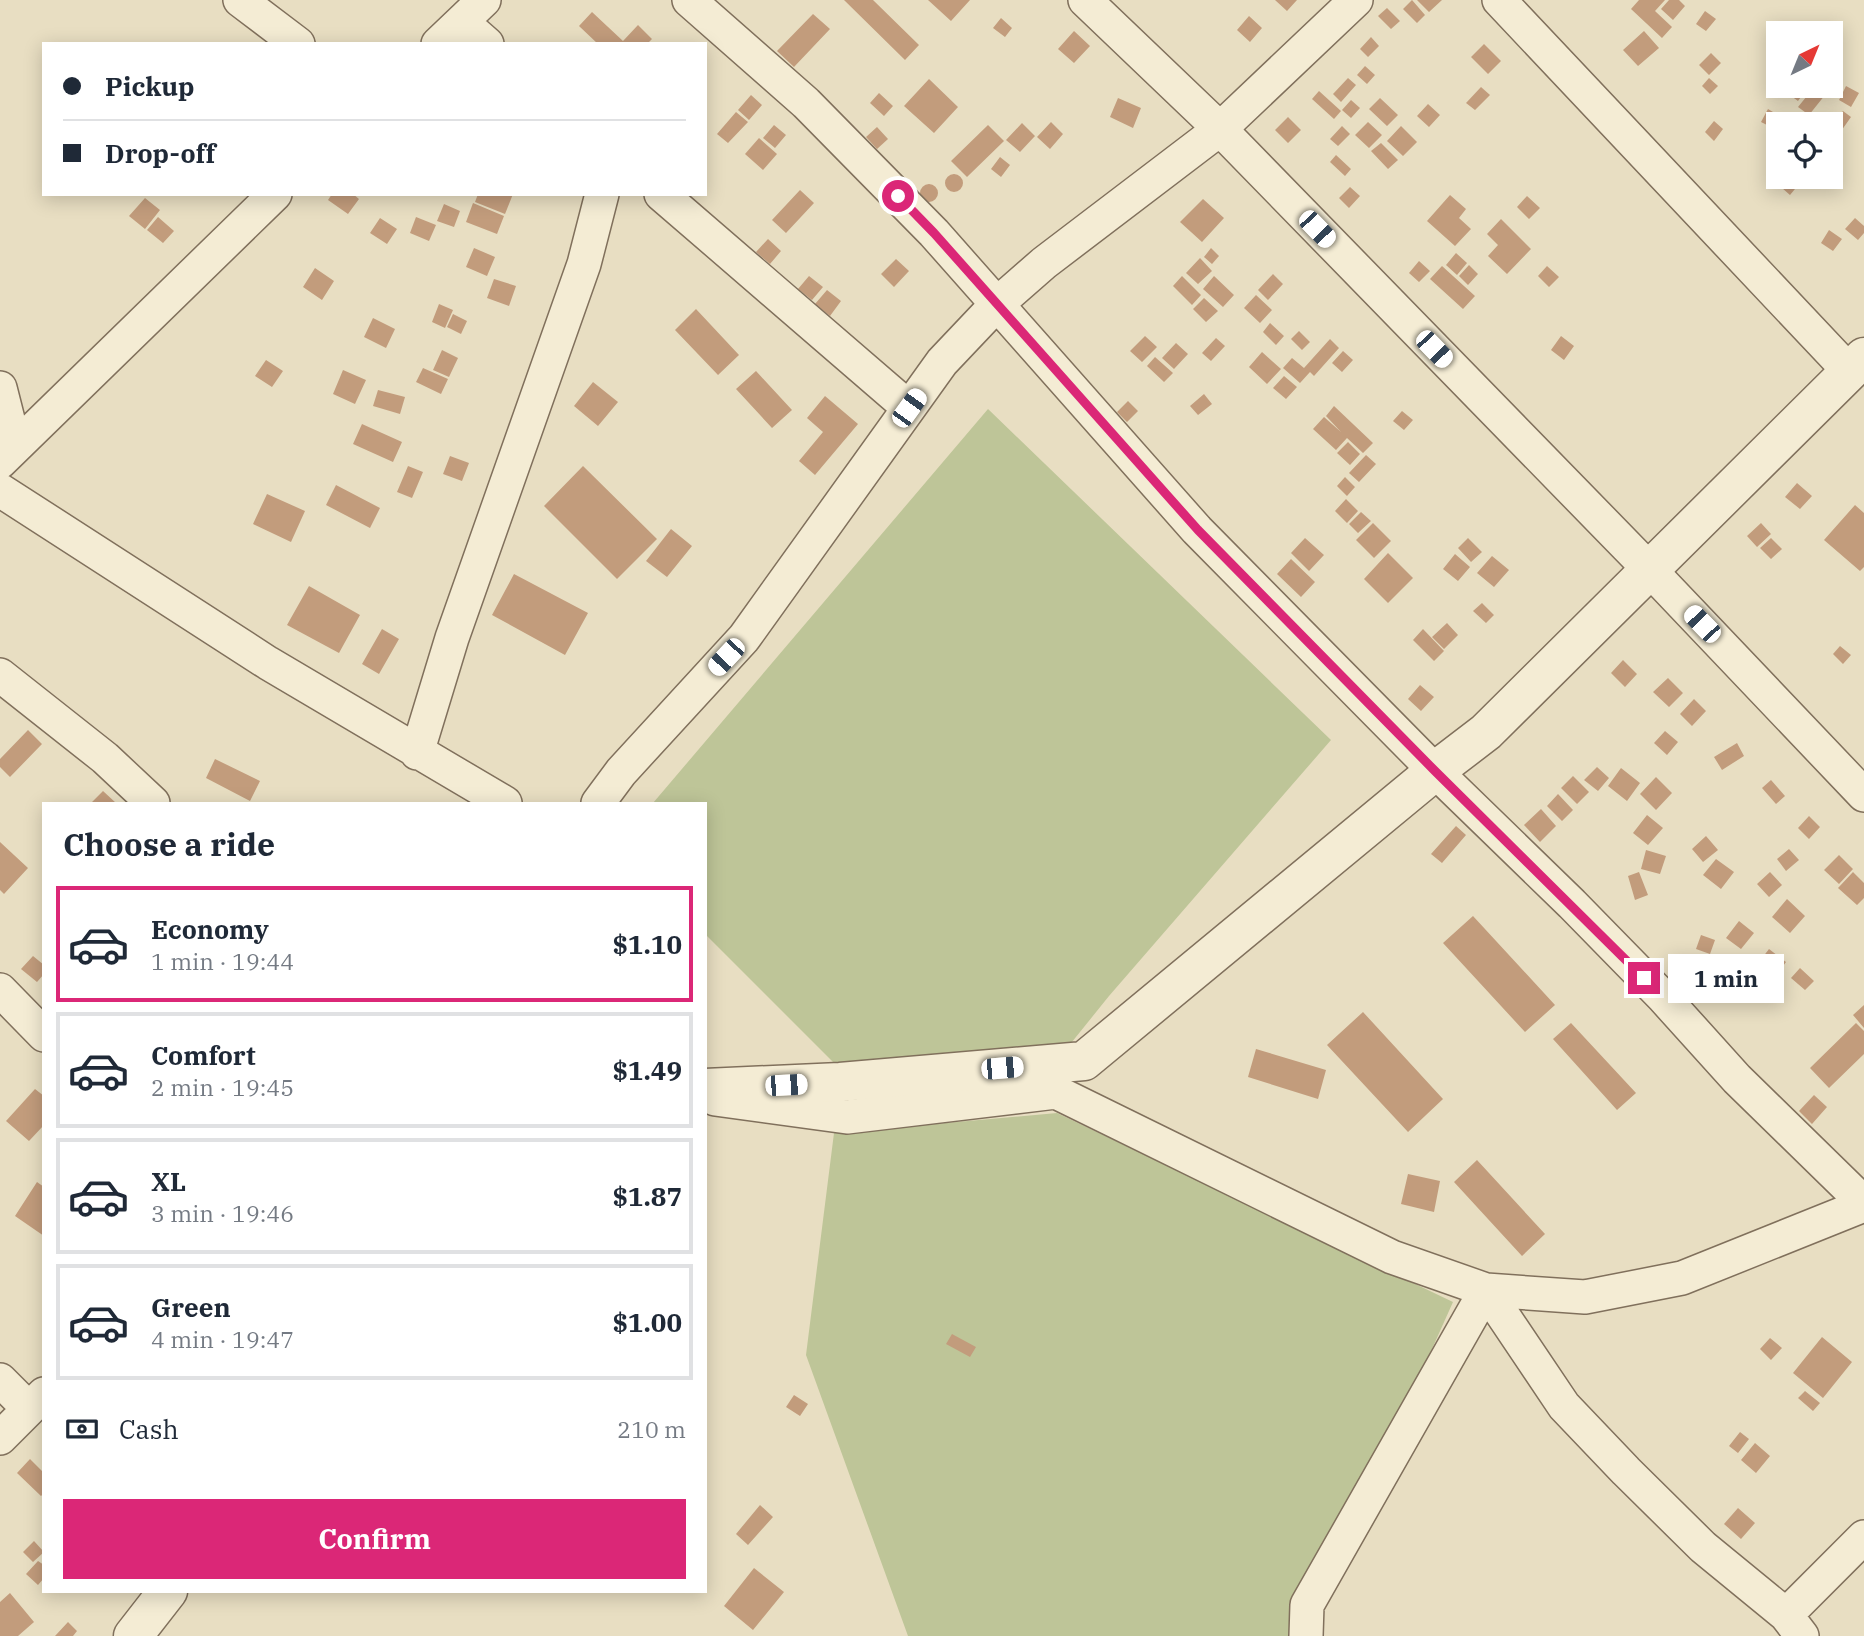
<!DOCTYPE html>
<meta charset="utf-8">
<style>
:root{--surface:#fff;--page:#f2f2f3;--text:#1f2937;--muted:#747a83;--line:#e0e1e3;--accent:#db2777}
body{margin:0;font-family:"IBM Plex Serif",serif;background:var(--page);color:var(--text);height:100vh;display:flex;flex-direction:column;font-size:26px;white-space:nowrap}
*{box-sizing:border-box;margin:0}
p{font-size:23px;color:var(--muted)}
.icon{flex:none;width:38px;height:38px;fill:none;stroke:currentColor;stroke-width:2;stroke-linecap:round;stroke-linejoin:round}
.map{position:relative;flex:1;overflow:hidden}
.sheet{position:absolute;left:42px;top:802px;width:665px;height:791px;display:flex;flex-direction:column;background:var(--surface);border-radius:0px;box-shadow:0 4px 18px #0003}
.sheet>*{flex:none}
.banner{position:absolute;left:42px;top:42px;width:665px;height:154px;border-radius:0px;box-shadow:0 4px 18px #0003;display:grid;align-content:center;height:154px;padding:0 21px;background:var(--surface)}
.needle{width:46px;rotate:43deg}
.fabs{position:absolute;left:1766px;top:21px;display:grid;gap:14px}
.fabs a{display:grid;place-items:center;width:77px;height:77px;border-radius:0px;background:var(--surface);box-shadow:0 4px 18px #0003;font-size:35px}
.end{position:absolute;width:32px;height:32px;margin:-16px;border:9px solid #db2777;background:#fff;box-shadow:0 0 0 4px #fff}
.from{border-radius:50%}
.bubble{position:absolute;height:49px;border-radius:0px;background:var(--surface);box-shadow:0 4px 18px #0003;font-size:23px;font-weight:700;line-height:49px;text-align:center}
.car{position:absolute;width:21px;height:42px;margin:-21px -10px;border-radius:9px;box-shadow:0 0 5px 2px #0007;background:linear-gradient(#fff 24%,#345 0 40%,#fff 0 76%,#345 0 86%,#fff 0)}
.banner b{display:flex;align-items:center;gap:24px;height:66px;font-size:26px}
.banner b+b{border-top:2px solid var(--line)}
.banner i{width:18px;height:18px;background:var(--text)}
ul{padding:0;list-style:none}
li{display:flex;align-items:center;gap:21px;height:116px;margin:0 14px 10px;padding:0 7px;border:4px solid var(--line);border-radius:0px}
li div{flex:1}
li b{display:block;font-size:26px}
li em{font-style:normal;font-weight:700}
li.active{border-color:var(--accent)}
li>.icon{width:63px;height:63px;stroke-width:1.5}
h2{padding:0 21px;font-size:32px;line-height:84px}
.pay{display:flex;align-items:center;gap:18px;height:77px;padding:0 21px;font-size:26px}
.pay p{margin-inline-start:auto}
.primary-button{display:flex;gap:14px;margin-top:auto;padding:14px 21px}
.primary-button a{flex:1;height:80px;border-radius:0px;background:var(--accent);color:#fff;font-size:28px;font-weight:700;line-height:80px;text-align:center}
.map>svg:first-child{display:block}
.green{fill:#bec598}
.building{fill:#c29c7c}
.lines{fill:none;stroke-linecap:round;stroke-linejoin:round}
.minor-casing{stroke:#80705c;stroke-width:36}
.tertiary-casing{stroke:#80705c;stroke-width:41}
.minor{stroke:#f4ecd4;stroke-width:33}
.tertiary{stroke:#f4ecd4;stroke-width:38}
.route{stroke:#db2777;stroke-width:9}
</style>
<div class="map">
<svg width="1864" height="1636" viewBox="0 0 1864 1636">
<rect width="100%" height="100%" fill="#e8dec2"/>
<!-- green -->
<path class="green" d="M988,409L1331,740L1109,996L1051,1068L842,1071L705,934V803H653Z
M1057,1113L1453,1302L1393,1436L1294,1636H908L806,1355L834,1133Z"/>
<!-- building -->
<path class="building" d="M844,0H873L919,45L905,60Z
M928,0H970L951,21Z
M1275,0H1297L1287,11Z
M1412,0L1425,15L1417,23L1403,9Z
M1417,0H1442L1429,12Z
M1639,0H1665L1655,11L1672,27L1662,38L1631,9Z
M1669,0H1679L1685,6L1673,20L1661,9Z
M1387,8L1400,21L1391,29L1378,16Z
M1705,11L1716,19L1706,31L1696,24Z
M592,12L623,41L638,25L652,39L647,44H598L579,26Z
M813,14L830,29L794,67L777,51Z
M1249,16L1262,28L1250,42L1237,30Z
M1001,18L1012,28L1005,37L993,28Z
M1074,31L1090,46L1074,63L1058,49Z
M1644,31L1659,48L1638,66L1623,50Z
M1371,37L1379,46L1368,57L1360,49Z
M1484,44L1501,61L1488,74L1471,57Z
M1711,53L1721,63L1709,75L1699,65Z
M1365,66L1375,75L1367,84L1357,75Z
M1348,78L1356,85L1341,102L1333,94Z
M1709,78L1718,86L1710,94L1702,86Z
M929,79L958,107L934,133L904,106Z
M1786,86H1809L1798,101L1783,90Z
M1815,86L1825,95L1809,115L1798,107Z
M1846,86L1859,93L1851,107L1839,100Z
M1481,87L1490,95L1475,110L1466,103Z
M1319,91L1341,111L1334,119L1312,99Z
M879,93L893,106L884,116L870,103Z
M751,95L762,105L749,120L738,110Z
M1118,98L1141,108L1133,128L1110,117Z
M1380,98L1398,115L1387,126L1369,109Z
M1351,100L1360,108L1351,118L1342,110Z
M1428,104L1440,115L1429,127L1417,116Z
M1768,109L1778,115L1771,127L1761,122Z
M1843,111L1851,117L1839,134L1831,128Z
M736,112L748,122L728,143L717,134Z
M1288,117L1301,130L1288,143L1275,130Z
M1714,121L1723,129L1714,141L1705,132Z
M1051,122L1063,134L1050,149L1037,137Z
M1368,122L1382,135L1369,148L1355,135Z
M1022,123L1035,136L1020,152L1006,140Z
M774,125L786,135L775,148L763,138Z
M988,125L1004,141L967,177L951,161Z
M1342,126L1350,134L1338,146L1330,139Z
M1401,126L1417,142L1403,156L1387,141Z
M877,127L888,139L877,149L866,137Z
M759,138L777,154L763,170L745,154Z
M1381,143L1398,160L1388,169L1371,151Z
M1336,155L1351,169L1345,176L1330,162Z
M1000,157L1010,165L1001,177L991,169Z
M945 183a9 9 0 1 1 18 0a9 9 0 1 1-18 0Z
M1779,177H1803L1804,178L1790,195L1775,182Z
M920 193a9 9 0 1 1 18 0a9 9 0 1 1-18 0Z
M1350,187L1360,196L1349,208L1339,198Z
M800,190L814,203L786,233L772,220Z
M332,194H353L359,199L348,214L328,200Z
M478,194H513L505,214L475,202Z
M1450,195L1466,209L1459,218L1471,229L1455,246L1427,221Z
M1527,196L1540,208L1529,219L1517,207Z
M145,198L160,210L145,229L129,216Z
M1203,199L1224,218L1202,242L1180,222Z
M473,203L504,216L497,234L466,222Z
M444,204L460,211L454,227L437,221Z
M158,217L174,231L163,243L147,230Z
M416,217L436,225L429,241L410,233Z
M380,218L397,229L387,244L370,233Z
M1855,218L1864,226V233L1858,240L1845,229Z
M1501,219L1531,249L1507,274L1488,256L1498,245L1487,234Z
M1829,230L1842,239L1833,251L1821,243Z
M768,239L781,251L770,264L756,252Z
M474,248L495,257L487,276L466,267Z
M1211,248L1219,256L1212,264L1204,257Z
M1456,253L1467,263L1457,275L1446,265Z
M1200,258L1212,271L1198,284L1186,273Z
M896,259L909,271L894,287L881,274Z
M1419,261L1430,271L1419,282L1409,273Z
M1469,265L1478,274L1468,285L1459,276Z
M1442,266L1475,296L1463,309L1430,279Z
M1547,266L1559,277L1549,287L1538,276Z
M315,268L334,281L322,300L303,287Z
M1273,274L1283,284L1268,300L1258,290Z
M809,276L823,287L812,300L798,289Z
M1182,276L1201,295L1192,305L1173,286Z
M1214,276L1234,295L1223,307L1203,289Z
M494,279L516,286L509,306L487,298Z
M827,290L841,301L830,316L815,304Z
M1256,295L1272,310L1260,323L1244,308Z
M1204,298L1218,311L1206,322L1193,309Z
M439,304L453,310L445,328L432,322Z
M696,309L739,355L718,375L675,330Z
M453,314L467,321L461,334L447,327Z
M373,318L395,329L386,348L364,337Z
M1270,323L1284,336L1276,345L1263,332Z
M1299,331L1310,342L1302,350L1291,339Z
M1145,336L1157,347L1142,362L1130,351Z
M1561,336L1574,346L1564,360L1551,350Z
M1216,338L1225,346L1211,361L1202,353Z
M1330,339L1339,348L1314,376L1310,372L1300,383L1283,368L1292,358L1304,368Z
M1176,343L1188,354L1174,369L1162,358Z
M442,350L458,358L449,377L433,370Z
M1343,351L1353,360L1342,372L1332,363Z
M1262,352L1281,369L1267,384L1249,367Z
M1155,357L1173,373L1164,382L1147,366Z
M266,360L283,371L272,387L255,376Z
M423,368L448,379L441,394L416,382Z
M343,370L366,380L355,404L333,394Z
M756,371L792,410L772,428L736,389Z
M1284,376L1297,387L1286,399L1273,388Z
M593,382L618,402L598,426L574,406Z
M378,390L405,397L400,414L373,406Z
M1204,394L1212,404L1198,415L1190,406Z
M825,396L858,424L815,475L799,461L823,432L807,418Z
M1128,401L1138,411L1127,422L1117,412Z
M1334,406L1373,443L1363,453L1347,438L1336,450L1313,429L1324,417L1341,432L1326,416Z
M1402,411L1413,420L1404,430L1393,421Z
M362,424L402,442L393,462L353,444Z
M1348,442L1360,454L1350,465L1337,453Z
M1366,455L1376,464L1359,482L1349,473Z
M450,456L469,463L462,481L443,474Z
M408,466L423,472L412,498L397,492Z
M583,466L657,539L617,579L544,506Z
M1345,477L1355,487L1347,496L1337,486Z
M1797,483L1812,496L1800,509L1785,497Z
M336,485L380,508L370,528L326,505Z
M267,494L305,511L291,542L253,524Z
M1346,499L1358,511L1347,523L1335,511Z
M1855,505L1864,513V567L1860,571L1824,540Z
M1361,512L1371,521L1358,533L1349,524Z
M1373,523L1391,541L1374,558L1356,540Z
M1761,523L1771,534L1757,547L1747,536Z
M671,529L692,546L667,577L646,561Z
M1305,538L1324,555L1309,571L1291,553Z
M1468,538L1482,552L1471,562L1458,548Z
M1771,538L1782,549L1771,559L1760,548Z
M1388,553L1413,578L1388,603L1364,579Z
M1455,554L1470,567L1458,581L1443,569Z
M1492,556L1509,570L1494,587L1477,573Z
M1291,559L1315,582L1301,597L1277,574Z
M514,574L588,613L565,655L492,615Z
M309,586L360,615L339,653L287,625Z
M1482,603L1494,615L1486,623L1473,611Z
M1447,623L1458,635L1444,649L1432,637Z
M382,629L399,639L379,674L362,664Z
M1423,629L1444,651L1434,661L1413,640Z
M1840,646L1851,655L1843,664L1833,654Z
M1623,660L1637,674L1625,687L1611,673Z
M1668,678L1683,693L1669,707L1653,692Z
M1420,685L1434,697L1421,711L1408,699Z
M1694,699L1706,711L1692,726L1680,714Z
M28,730L42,744L10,777L0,767V759Z
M1665,731L1678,742L1667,755L1654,743Z
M1737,743L1744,756L1722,770L1714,757Z
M215,759L260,781L250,801L206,778Z
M1597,767L1609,778L1598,791L1584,780Z
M1621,768L1640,783L1627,801L1608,786Z
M1573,776L1589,792L1577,804L1561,788Z
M1656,777L1672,793L1656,810L1640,794Z
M1771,780L1785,796L1776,804L1762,788Z
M103,791L116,803H91Z
M1558,794L1573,810L1562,821L1547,806Z
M1541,809L1556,826L1540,842L1524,825Z
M1647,815L1663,828L1648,845L1633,833Z
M1809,816L1820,827L1809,839L1798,828Z
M1456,826L1466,835L1442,863L1431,854Z
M1706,836L1718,850L1703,862L1692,849Z
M0,842L28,868L4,894L0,890Z
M1789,849L1799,860L1786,871L1777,859Z
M1646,850L1666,856L1660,874L1641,869Z
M1839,855L1853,869L1839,884L1824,870Z
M1716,859L1734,872L1721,889L1703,875Z
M1639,872L1648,895L1635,900L1628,876Z
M1770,872L1782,885L1769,897L1757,884Z
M1853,872L1864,883V898L1857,905L1838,888Z
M1787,899L1805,916L1790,933L1772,917Z
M1473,916L1555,1005L1525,1032L1443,943Z
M1739,921L1754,933L1741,949L1726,938Z
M1701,935L1715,940L1710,954L1696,949Z
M1769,949L1786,962L1773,980L1756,966Z
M33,956L44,965V974L37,982L21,969Z
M1800,968L1814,981L1805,990L1791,978Z
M1864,1005V1028L1853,1015Z
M1363,1012L1443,1099L1408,1132L1327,1045Z
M1571,1023L1636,1093L1617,1110L1553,1039Z
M1856,1023L1864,1031V1054L1829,1088L1810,1068Z
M1256,1049L1326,1070L1318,1099L1248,1077Z
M35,1089L44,1096V1125L29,1141L6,1121Z
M1814,1095L1827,1107L1812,1124L1799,1111Z
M1477,1160L1545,1234L1522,1256L1454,1182Z
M1408,1174L1440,1181L1434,1212L1401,1204Z
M37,1182L44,1187V1236L15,1216Z
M952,1334L976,1347L970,1357L946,1344Z
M1822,1337L1852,1362L1823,1398L1793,1373Z
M1770,1338L1782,1348L1771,1360L1760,1349Z
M1805,1391L1820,1403L1813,1411L1798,1398Z
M794,1395L808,1404L800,1416L786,1407Z
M1740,1432L1749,1439L1738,1453L1729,1446Z
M1755,1443L1770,1456L1756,1473L1741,1460Z
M30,1459L44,1473V1493L41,1496L17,1473Z
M760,1505L773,1517L748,1545L736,1534Z
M1738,1508L1755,1523L1741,1539L1724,1524Z
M34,1541L44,1552L33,1562L23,1552Z
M38,1561L44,1565V1578L38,1585L26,1574Z
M754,1568L784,1592L753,1630L724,1606Z
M10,1593L34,1622L18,1636H0V1602Z
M68,1622L77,1631L73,1636H55Z"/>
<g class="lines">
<defs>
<path id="minor" d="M240,0L298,44
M689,0L806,103L934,233L1197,530L1435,771L1572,904L1663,997L1737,1079L1864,1203
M1085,0L1220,129L1649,569L1864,795
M1499,0L1849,371
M462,22L487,44
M438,44L484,0
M661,194L909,408
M0,388L15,447
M0,462L275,194
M0,490L268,663L505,803
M0,675L105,758L153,803
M417,753L452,638L584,264L602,194
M598,803L621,772L744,638L942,362L996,305L1044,263L1220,129L1356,0
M0,990L44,1035
M715,1099L847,1117L1056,1092L1392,1257L1486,1290L1585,1297L1682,1278L1864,1205
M1486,1290L1564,1406L1626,1471L1703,1547L1786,1615L1802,1636
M0,1380L29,1409
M0,1438L44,1394
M1786,1615L1864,1537
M1306,1636L1307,1605L1486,1290"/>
<path id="tertiary" d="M705,1088L840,1082L1084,1061L1435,771L1486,732L1864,357
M133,1636L168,1591"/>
</defs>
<!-- minor casing -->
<use href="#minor" class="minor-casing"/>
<!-- tertiary casing -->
<use href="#tertiary" class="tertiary-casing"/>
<!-- minor -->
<use href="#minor" class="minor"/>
<!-- tertiary -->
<use href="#tertiary" class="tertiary"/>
</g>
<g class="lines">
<!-- route -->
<path class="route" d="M898,196L934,233L1198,530L1435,771L1644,978"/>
</g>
</svg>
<div class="fabs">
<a><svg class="needle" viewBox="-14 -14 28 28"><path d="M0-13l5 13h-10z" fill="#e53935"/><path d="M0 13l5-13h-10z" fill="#747a83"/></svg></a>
<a><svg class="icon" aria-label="locate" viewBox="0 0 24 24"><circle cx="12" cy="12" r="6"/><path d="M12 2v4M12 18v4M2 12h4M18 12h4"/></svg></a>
</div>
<i class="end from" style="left:898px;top:196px"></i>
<i class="end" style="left:1644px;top:978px"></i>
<div class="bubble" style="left:1668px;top:954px;width:116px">1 min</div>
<i class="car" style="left:1317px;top:229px;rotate:136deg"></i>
<i class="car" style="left:1434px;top:349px;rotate:136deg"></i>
<i class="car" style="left:909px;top:408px;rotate:36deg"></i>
<i class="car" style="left:1702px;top:624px;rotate:316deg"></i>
<i class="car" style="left:726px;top:657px;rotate:223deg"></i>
<i class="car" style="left:1002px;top:1068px;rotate:85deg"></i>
<i class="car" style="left:786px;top:1085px;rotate:87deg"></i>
<div class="banner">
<b><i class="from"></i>Pickup</b>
<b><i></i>Drop-off</b>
</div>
<section class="sheet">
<h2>Choose a ride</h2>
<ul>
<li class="active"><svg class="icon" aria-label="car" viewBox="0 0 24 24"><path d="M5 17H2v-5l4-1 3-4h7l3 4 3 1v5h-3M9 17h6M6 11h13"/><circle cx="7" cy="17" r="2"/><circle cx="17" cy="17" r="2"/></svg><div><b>Economy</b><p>1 min · 19:44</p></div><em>$1.10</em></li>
<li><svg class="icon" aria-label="car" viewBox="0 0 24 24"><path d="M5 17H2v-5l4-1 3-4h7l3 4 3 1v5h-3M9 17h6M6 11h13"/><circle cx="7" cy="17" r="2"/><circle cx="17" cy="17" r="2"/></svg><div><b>Comfort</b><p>2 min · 19:45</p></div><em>$1.49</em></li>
<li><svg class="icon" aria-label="car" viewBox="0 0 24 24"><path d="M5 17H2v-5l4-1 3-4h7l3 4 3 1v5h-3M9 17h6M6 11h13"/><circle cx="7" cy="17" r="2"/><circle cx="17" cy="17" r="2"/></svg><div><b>XL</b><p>3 min · 19:46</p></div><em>$1.87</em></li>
<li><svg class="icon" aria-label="car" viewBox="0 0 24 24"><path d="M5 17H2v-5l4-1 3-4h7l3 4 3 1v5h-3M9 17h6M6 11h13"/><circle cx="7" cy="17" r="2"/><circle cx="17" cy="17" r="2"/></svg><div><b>Green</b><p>4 min · 19:47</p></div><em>$1.00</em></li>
</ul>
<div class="pay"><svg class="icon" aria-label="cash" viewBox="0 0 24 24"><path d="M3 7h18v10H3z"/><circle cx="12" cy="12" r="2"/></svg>Cash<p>210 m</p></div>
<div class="primary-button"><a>Confirm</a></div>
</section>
</div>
